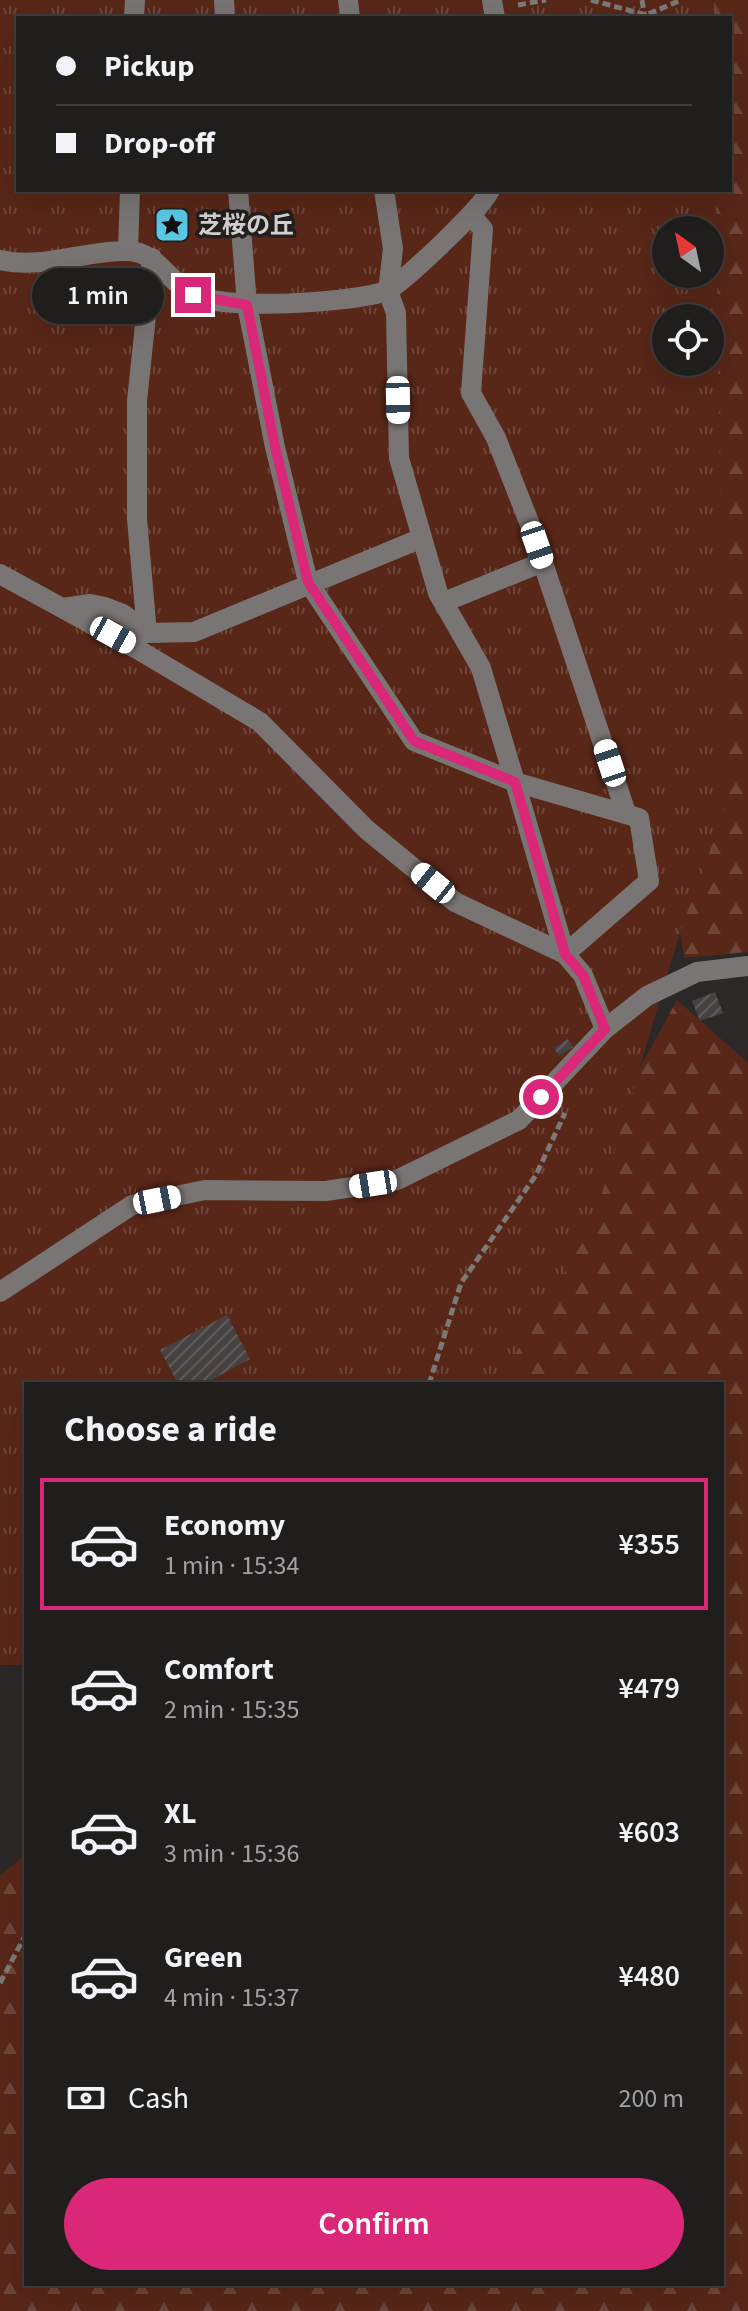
<!DOCTYPE html>
<meta charset="utf-8">
<style>
:root{--surface:#201e1d;--page:#282726;--text:#f1f3f6;--muted:#a2a2a4;--line:#3d3c3b;--accent:#db2777}
body{margin:0;font-family:"Source Sans 3","Noto Sans JP",sans-serif;background:var(--page);color:var(--text);height:100vh;display:flex;flex-direction:column;font-size:30px;white-space:nowrap}
*{box-sizing:border-box;margin:0}
p{font-size:26px;color:var(--muted)}
.icon{flex:none;width:44px;height:44px;fill:none;stroke:currentColor;stroke-width:2;stroke-linecap:round;stroke-linejoin:round}
.map{position:relative;flex:1;overflow:hidden}
.side{position:absolute;left:24px;top:1382px;width:700px;height:904px;display:flex;flex-direction:column;background:var(--surface);border-radius:0px;box-shadow:0 8px 32px #0002,0 0 0 2px var(--line)}
.side>*{flex:none}
.hud{position:absolute;left:16px;top:16px;width:716px;height:176px;border-radius:0px;box-shadow:0 8px 32px #0002,0 0 0 2px var(--line);display:grid;align-content:center;height:176px;padding:0 40px;background:var(--surface)}
.needle{width:52px;rotate:327deg}
.tools{position:absolute;left:652px;top:216px;display:grid;gap:16px}
.tools a{display:grid;place-items:center;width:72px;height:72px;border-radius:50%;background:var(--surface);box-shadow:0 8px 32px #0002,0 0 0 2px var(--line);font-size:40px}
.end{position:absolute;width:36px;height:36px;margin:-18px;border:10px solid #db2777;background:#fff;box-shadow:0 0 0 4px #fff}
.from{border-radius:50%}
.bubble{position:absolute;height:56px;border-radius:28px;background:var(--surface);box-shadow:0 8px 32px #0002,0 0 0 2px var(--line);font-size:26px;font-weight:600;line-height:56px;text-align:center}
.car{position:absolute;width:24px;height:48px;margin:-24px -12px;border-radius:10px;box-shadow:0 0 6px 2px #0007;background:linear-gradient(#fff 24%,#345 0 40%,#fff 0 76%,#345 0 86%,#fff 0)}
.hud b{display:flex;align-items:center;gap:28px;height:76px;font-size:30px}
.hud b+b{border-top:2px solid var(--line)}
.hud i{width:20px;height:20px;background:var(--text)}
ul{padding:0;list-style:none}
li{display:flex;align-items:center;gap:24px;height:132px;margin:0 16px 12px;padding:0 24px;border:4px solid transparent;border-radius:0px}
li div{flex:1}
li b{display:block;font-size:30px}
li em{font-style:normal;font-weight:600}
li.selected{border-color:var(--accent)}
li>.icon{width:72px;height:72px;stroke-width:1.5}
h2{padding:0 40px;font-size:36px;line-height:96px}
.pay{display:flex;align-items:center;gap:20px;height:88px;padding:0 40px;font-size:30px}
.pay p{margin-inline-start:auto}
.primary-button{display:flex;gap:16px;margin-top:auto;padding:16px 40px}
.primary-button a{flex:1;height:92px;border-radius:48px;background:var(--accent);color:#fff;font-size:32px;font-weight:600;line-height:92px;text-align:center}
.map>svg:first-child{display:block}
.forest{fill:url(#forest-firs);fill-rule:evenodd}
.park{fill:url(#park-tufts);fill-rule:evenodd}
.building{fill:url(#building-hatch)}
.lines{fill:none;stroke-linecap:round;stroke-linejoin:round}
.path{stroke:#7c7978;stroke-width:5;stroke-dasharray:8 4;stroke-linecap:butt}
.service{stroke:#797574;stroke-width:20}
.minor{stroke:#797574;stroke-width:20}
.route{stroke:#db2777;stroke-width:10}
.labels{text-anchor:middle;dominant-baseline:central;stroke-width:7;stroke-linejoin:round;paint-order:stroke}
.poi-label{font-size:24px;font-weight:bold;fill:#d3d1d0;stroke:#221f1e;text-anchor:start}
</style>
<div class="map">
<svg width="748" height="2311" viewBox="0 0 748 2311">
<defs>
<pattern id="forest-firs" width="22" height="20" patternUnits="userSpaceOnUse" patternTransform="scale(2)"><rect width="22" height="20" fill="#582718"/><path d="M5 1l3.5 6h-7zM16 11l3.5 6h-7z" fill="#6f4539"/></pattern>
<pattern id="park-tufts" width="24" height="20" patternUnits="userSpaceOnUse" patternTransform="scale(2)"><rect width="24" height="20" fill="#582718"/><path d="M3 7l-1-3M5 7V3M7 7l1-3M15 17l-1-3M17 17v-4M19 17l1-3" fill="none" stroke="#6f4539"/></pattern>
<pattern id="building-hatch" width="6" height="6" patternUnits="userSpaceOnUse" patternTransform="scale(2)"><rect width="6" height="6" fill="#464241"/><path d="M-1 1l2-2M0 6l6-6M5 7l2-2" fill="none" stroke="#605c5b"/></pattern>
</defs>
<rect width="100%" height="100%" fill="#2b2827"/>
<!-- forest -->
<path class="forest" d="M534,0H748V952L684,958L630,594L528,190H730V18H534ZM666,230H710V274H666ZM666,318H710V362H666Z
M677,1000L748,1063V2311H0V1876L26,1854V2284H722V1384H445L573,1190Z"/>
<!-- park -->
<path class="park" d="M0,0H714V18H18V190H716L724,813L682,926L592,1227L497,1384H26V1665H0ZM666,230H710V274H666ZM666,318H710V362H666Z"/>
<!-- building -->
<path class="building" d="M715,992L723,1013L700,1021L692,1001Z
M568,1039L573,1047L559,1056L554,1048Z
M227,1315L250,1359L204,1384H178L160,1350Z"/>
<g class="lines">
<!-- path -->
<path class="path" d="M591,0L646,15L681,0
M642,0L645,18
M518,5L546,0
M429,1384L461,1283L536,1175L565,1113
M0,1983L26,1934"/>
<!-- service -->
<path class="service" d="M224,0L225,18
M348,0L350,18
M492,0L495,18
M134,18L135,0
M238,190L247,305L275,447L308,582L414,741L515,782
M384,190L393,249L388,291L396,313L399,458L438,593L481,668L515,782
M471,215L483,229L471,393L496,438L531,527L626,813
M128,251L130,190
M0,260C42,270 85,250 128,251C158,252 168,282 192,294C222,311 353,303 386,291C400,286 486,204 490,190
M0,574L137,649L260,722L366,829L455,902L565,954L583,975L605,1029
M444,602L543,562
M63,608L90,604L105,607L123,614L147,633L194,632L422,538
M147,633L137,519V401L152,258
M515,782L639,818L649,881L565,954Z"/>
<!-- minor -->
<path class="minor" d="M0,1292L132,1205L205,1190L326,1191L397,1180L519,1120L605,1029L647,996L697,972L748,966"/>
</g>
<g class="lines">
<!-- route -->
<path class="route" d="M193,295L247,305L275,447L308,582L414,741L515,782L565,954L583,975L605,1029L541,1097"/>
</g>
<!-- icons -->
<defs>
<symbol id="sight-square" viewBox="-11 -11 22 22"><rect x="-9" y="-9" width="18" height="18" rx="4" fill="#5ac8e5" stroke="#221f1e"/><path d="M0-6L1.8-2.2L6-1.7L2.9 1.2L3.7 5.4L0 3.3L-3.7 5.4L-2.9 1.2L-6-1.7L-1.8-2.2Z" fill="#111"/></symbol>
</defs>
<g fill-rule="evenodd">
<use href="#sight-square" x="152" y="205" width="40" height="40"/>
</g>
<g class="labels">
<!-- poi labels -->
<g class="poi-label">
<text x="198" y="225">芝桜の丘</text>
</g>
</g>
</svg>
<div class="tools">
<a><svg class="needle" viewBox="-14 -14 28 28"><path d="M0-13l5 13h-10z" fill="#e53935"/><path d="M0 13l5-13h-10z" fill="#a2a2a4"/></svg></a>
<a><svg class="icon" aria-label="locate" viewBox="0 0 24 24"><circle cx="12" cy="12" r="6"/><path d="M12 2v4M12 18v4M2 12h4M18 12h4"/></svg></a>
</div>
<i class="end from" style="left:541px;top:1097px"></i>
<i class="end" style="left:193px;top:295px"></i>
<div class="bubble" style="left:32px;top:268px;width:132px">1 min</div>
<i class="car" style="left:398px;top:400px;rotate:179deg"></i>
<i class="car" style="left:537px;top:545px;rotate:161deg"></i>
<i class="car" style="left:113px;top:635px;rotate:119deg"></i>
<i class="car" style="left:610px;top:763px;rotate:342deg"></i>
<i class="car" style="left:433px;top:883px;rotate:309deg"></i>
<i class="car" style="left:373px;top:1184px;rotate:261deg"></i>
<i class="car" style="left:157px;top:1200px;rotate:79deg"></i>
<div class="hud">
<b><i class="from"></i>Pickup</b>
<b><i></i>Drop-off</b>
</div>
<section class="side">
<h2>Choose a ride</h2>
<ul>
<li class="selected"><svg class="icon" aria-label="car" viewBox="0 0 24 24"><path d="M5 17H2v-5l4-1 3-4h7l3 4 3 1v5h-3M9 17h6M6 11h13"/><circle cx="7" cy="17" r="2"/><circle cx="17" cy="17" r="2"/></svg><div><b>Economy</b><p>1 min · 15:34</p></div><em>¥355</em></li>
<li><svg class="icon" aria-label="car" viewBox="0 0 24 24"><path d="M5 17H2v-5l4-1 3-4h7l3 4 3 1v5h-3M9 17h6M6 11h13"/><circle cx="7" cy="17" r="2"/><circle cx="17" cy="17" r="2"/></svg><div><b>Comfort</b><p>2 min · 15:35</p></div><em>¥479</em></li>
<li><svg class="icon" aria-label="car" viewBox="0 0 24 24"><path d="M5 17H2v-5l4-1 3-4h7l3 4 3 1v5h-3M9 17h6M6 11h13"/><circle cx="7" cy="17" r="2"/><circle cx="17" cy="17" r="2"/></svg><div><b>XL</b><p>3 min · 15:36</p></div><em>¥603</em></li>
<li><svg class="icon" aria-label="car" viewBox="0 0 24 24"><path d="M5 17H2v-5l4-1 3-4h7l3 4 3 1v5h-3M9 17h6M6 11h13"/><circle cx="7" cy="17" r="2"/><circle cx="17" cy="17" r="2"/></svg><div><b>Green</b><p>4 min · 15:37</p></div><em>¥480</em></li>
</ul>
<div class="pay"><svg class="icon" aria-label="cash" viewBox="0 0 24 24"><path d="M3 7h18v10H3z"/><circle cx="12" cy="12" r="2"/></svg>Cash<p>200 m</p></div>
<div class="primary-button"><a>Confirm</a></div>
</section>
</div>
